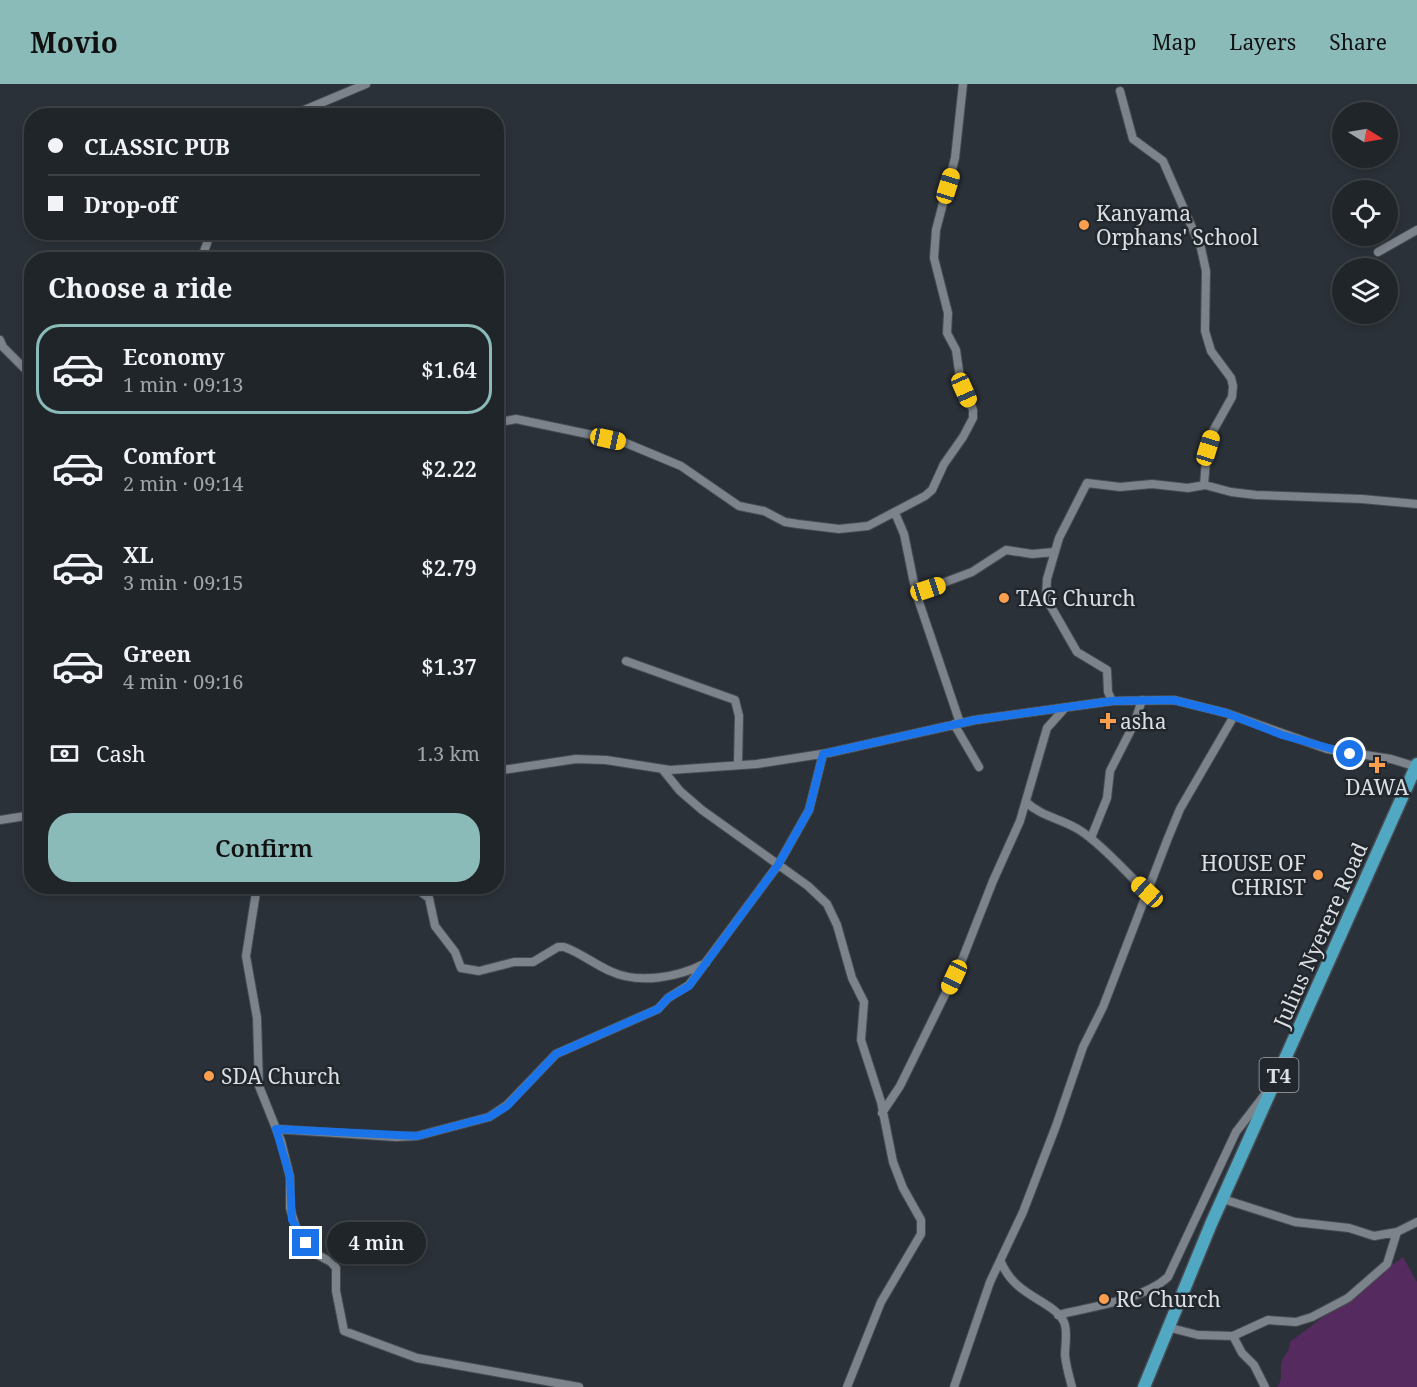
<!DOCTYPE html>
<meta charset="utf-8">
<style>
:root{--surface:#20252a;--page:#2d3136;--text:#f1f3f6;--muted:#a2a5a8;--line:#3d4247;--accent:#8bbbb9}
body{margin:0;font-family:"Noto Serif",serif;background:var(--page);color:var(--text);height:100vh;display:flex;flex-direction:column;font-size:22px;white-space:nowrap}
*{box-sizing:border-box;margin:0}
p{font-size:20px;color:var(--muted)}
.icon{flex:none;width:33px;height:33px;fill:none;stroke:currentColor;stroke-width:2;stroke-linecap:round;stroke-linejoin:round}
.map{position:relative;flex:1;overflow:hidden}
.sheet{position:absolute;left:24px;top:168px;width:480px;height:642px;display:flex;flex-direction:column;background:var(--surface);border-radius:24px;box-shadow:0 3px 9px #0003,0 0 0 2px var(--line)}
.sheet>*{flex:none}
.top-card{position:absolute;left:24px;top:24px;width:480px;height:132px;border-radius:24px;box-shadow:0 3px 9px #0003,0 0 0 2px var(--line);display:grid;align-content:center;height:132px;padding:0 24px;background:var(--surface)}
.needle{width:39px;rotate:101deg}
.controls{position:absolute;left:1332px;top:18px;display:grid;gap:12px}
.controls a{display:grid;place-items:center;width:66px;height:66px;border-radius:50%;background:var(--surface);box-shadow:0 3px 9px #0003,0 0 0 2px var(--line);font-size:30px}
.end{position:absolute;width:27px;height:27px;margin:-14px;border:8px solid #1a73e8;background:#fff;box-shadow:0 0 0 3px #fff}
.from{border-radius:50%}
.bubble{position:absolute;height:42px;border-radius:21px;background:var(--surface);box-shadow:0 3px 9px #0003,0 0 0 2px var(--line);font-size:20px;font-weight:600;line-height:42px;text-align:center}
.car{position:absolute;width:18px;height:36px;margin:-18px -9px;border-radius:8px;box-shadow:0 0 4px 2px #0007;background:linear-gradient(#f5c518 24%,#345 0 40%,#f5c518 0 76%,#345 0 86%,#f5c518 0)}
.top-card b{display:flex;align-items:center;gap:21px;height:57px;font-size:22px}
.top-card b+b{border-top:2px solid var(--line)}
.top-card i{width:15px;height:15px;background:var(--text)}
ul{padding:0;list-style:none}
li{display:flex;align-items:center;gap:18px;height:90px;margin:0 12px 9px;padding:0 12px;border:3px solid transparent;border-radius:24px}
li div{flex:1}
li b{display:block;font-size:22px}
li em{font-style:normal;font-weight:600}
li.on{border-color:var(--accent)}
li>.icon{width:54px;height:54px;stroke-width:1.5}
h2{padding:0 24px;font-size:27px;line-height:72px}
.pay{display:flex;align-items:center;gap:15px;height:66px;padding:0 24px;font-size:22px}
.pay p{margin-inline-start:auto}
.action{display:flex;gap:12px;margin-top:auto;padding:12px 24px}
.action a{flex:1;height:69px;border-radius:24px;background:var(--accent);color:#111;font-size:24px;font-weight:600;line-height:69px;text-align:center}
header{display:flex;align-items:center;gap:36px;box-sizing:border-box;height:84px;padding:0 30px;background:var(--accent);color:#111}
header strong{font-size:28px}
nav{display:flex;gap:33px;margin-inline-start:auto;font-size:21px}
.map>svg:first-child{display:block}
.green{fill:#552b5f}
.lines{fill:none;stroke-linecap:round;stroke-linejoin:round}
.minor-casing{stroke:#474c52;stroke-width:10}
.trunk-casing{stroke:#474c52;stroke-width:15}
.minor{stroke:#7c838b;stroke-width:8}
.trunk{stroke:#51a8c2;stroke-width:12}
.route{stroke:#1a73e8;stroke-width:8}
.poi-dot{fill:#fa9f4e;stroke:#21272d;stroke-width:2}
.labels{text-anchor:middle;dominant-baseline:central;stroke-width:5;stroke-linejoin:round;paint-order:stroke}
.shield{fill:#21272d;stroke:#a3a8ac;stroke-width:1.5}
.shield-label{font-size:20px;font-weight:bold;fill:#dbdfe3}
.poi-label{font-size:21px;fill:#dbdfe3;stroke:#21272d;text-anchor:start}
.street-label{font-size:21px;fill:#dbdfe3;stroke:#21272d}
</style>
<header>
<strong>Movio</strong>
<nav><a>Map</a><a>Layers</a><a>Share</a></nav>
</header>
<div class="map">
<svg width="1417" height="1303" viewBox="0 0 1417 1303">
<rect width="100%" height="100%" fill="#2b3138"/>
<!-- green -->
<path class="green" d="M1403,1173L1417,1198V1303H1277C1284,1294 1279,1287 1282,1277C1285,1269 1290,1268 1290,1258Z"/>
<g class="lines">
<defs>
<path id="minor" d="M1120,7L1133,55L1163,77L1201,164L1206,187L1205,247L1211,267L1231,294L1233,302L1232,313L1213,347L1207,364L1204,401
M290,32L366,0
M1378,168L1417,146
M201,176L211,148
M0,256L3,263L32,292
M496,339L516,335L621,357L681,382L739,422L764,427L785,438L798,440L839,445L868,442L925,412L932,406L944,380L963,353L973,334V326L960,294L956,266L947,249L948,229L934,174L936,146L955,74L963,0
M895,429L904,450L916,509L960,639
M916,509L972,488L1006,466L1032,470L1054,468
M626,577L735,616L739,632L738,680
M1112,617L1108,608L1107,586L1077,568L1046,514L1047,495L1059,454L1087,399L1120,403L1152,400L1188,404L1205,401L1231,408L1256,411L1362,415L1417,420
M954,640L979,683
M663,686L680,707L702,726L808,802L827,820L837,841L852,894L864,918L861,956L881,1018L893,1078L903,1104L921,1136V1150L881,1218L847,1303
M496,687L576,675L606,676L670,686L757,680L828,669L975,636L1112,617L1174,616L1226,629L1327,665L1391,675L1417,683
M1026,718C1042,733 1063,735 1081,747C1105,763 1125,788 1147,808
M0,736L32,731
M1091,754L1107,714L1110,687L1134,640L1142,616
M257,802L246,872L257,934L259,1002L281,1057L290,1093V1124L297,1147L316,1170L331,1178L336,1184V1207L344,1247L417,1274L579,1303
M413,802L429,814L435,842L455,868L461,884L479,887L514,878H533L558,863H564C581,869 594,880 610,887C639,901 679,893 706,879
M882,1029L900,1002L962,876L993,797L1020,737L1047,644L1065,624
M276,1045L396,1053L417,1052L489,1033L507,1021L556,970L658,925L668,914L689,901L778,781L809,726L823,670
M1223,1115L1295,1138L1349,1144L1374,1152L1397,1148L1417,1138
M1001,1178C1015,1213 1053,1216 1064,1238C1068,1247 1065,1261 1065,1271C1066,1282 1069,1292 1072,1303
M1058,1231C1090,1223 1143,1216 1168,1193L1236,1048L1266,1009
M1167,1243L1198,1251L1233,1252L1268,1236L1296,1238L1312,1233L1348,1214L1387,1180L1397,1148
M1233,1252L1242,1269L1254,1281L1265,1303
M954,1303L990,1198L1023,1128L1056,1042L1083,963L1103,923L1168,754L1180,725L1234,632"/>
<path id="trunk" d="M1144,1303L1211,1140L1417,680"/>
</defs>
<!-- minor casing -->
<use href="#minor" class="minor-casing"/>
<!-- trunk casing -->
<use href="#trunk" class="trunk-casing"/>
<!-- minor -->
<use href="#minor" class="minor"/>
<!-- trunk -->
<use href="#trunk" class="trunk"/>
</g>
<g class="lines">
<!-- route -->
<path class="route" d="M306,1159L292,1136L290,1093L276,1045L417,1052L489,1033L507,1022L556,970L658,925L668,914L689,902L778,781L809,726L823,670L975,636L1112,617L1173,616L1226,629L1282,651L1350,670"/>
</g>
<!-- markers -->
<g class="poi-dot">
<circle cx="1084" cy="141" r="6"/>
<circle cx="1004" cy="514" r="6"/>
<path d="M1105 628h6v6h6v6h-6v6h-6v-6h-6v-6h6z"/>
<path d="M1374 672h6v6h6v6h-6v6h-6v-6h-6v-6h6z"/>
<circle cx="1318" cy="791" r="6"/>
<circle cx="209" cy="992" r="6"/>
<circle cx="1104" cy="1215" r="6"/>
</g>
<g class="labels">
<!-- shield labels -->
<rect class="shield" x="1259.5" y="974" width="39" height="34" rx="4.5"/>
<g class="shield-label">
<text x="1279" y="991">T4</text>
</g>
<!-- poi labels -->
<g class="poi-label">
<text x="1096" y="129">Kanyama<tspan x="1096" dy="24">Orphans' School</tspan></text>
<text x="1016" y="514">TAG Church</text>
<text x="1120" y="637">asha</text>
<text x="1377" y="703" text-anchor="middle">DAWA</text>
<text x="1306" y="779" text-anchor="end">HOUSE OF<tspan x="1306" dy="24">CHRIST</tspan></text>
<text x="221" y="992">SDA Church</text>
<text x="1116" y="1215">RC Church</text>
</g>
<!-- street labels -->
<g class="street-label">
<text transform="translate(1320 851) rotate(-66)">Julius Nyerere Road</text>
</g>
</g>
</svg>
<div class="controls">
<a><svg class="needle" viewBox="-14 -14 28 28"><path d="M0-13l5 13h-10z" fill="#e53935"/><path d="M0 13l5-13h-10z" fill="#a2a5a8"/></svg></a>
<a><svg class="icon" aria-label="locate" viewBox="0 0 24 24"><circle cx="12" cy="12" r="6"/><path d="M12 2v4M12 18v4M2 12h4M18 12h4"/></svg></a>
<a><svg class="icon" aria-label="layers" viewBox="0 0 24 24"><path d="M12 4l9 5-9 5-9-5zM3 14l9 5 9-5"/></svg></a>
</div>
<i class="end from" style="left:1350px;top:670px"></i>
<i class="end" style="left:306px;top:1159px"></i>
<div class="bubble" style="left:327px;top:1138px;width:99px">4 min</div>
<i class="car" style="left:948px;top:102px;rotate:17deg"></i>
<i class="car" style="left:964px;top:306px;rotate:156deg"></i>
<i class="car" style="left:608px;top:355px;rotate:102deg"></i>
<i class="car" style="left:1208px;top:364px;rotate:17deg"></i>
<i class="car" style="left:928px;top:505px;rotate:72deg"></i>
<i class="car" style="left:1147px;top:808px;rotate:312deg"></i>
<i class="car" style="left:954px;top:893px;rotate:205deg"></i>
<div class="top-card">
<b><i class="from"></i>CLASSIC PUB</b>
<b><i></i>Drop-off</b>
</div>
<section class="sheet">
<h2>Choose a ride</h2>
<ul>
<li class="on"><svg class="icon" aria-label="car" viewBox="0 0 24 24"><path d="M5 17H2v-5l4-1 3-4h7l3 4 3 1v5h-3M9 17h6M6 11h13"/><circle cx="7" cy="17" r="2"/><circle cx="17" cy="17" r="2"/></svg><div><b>Economy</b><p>1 min · 09:13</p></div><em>$1.64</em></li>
<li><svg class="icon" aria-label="car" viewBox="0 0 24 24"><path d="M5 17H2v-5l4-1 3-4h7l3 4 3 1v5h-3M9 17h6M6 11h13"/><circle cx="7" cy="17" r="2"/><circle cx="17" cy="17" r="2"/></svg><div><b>Comfort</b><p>2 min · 09:14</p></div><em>$2.22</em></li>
<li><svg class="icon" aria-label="car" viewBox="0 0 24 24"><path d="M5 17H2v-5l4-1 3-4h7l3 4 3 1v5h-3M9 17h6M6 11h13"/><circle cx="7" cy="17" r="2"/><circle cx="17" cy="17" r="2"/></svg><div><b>XL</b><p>3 min · 09:15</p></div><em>$2.79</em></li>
<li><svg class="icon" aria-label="car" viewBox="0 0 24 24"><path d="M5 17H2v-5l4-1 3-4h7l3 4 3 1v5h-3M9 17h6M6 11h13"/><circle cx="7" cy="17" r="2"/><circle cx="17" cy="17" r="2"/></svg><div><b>Green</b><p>4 min · 09:16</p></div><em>$1.37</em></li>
</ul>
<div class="pay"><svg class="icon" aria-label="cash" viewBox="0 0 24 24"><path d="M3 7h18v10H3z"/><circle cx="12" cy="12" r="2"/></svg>Cash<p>1.3 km</p></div>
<div class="action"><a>Confirm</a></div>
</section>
</div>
